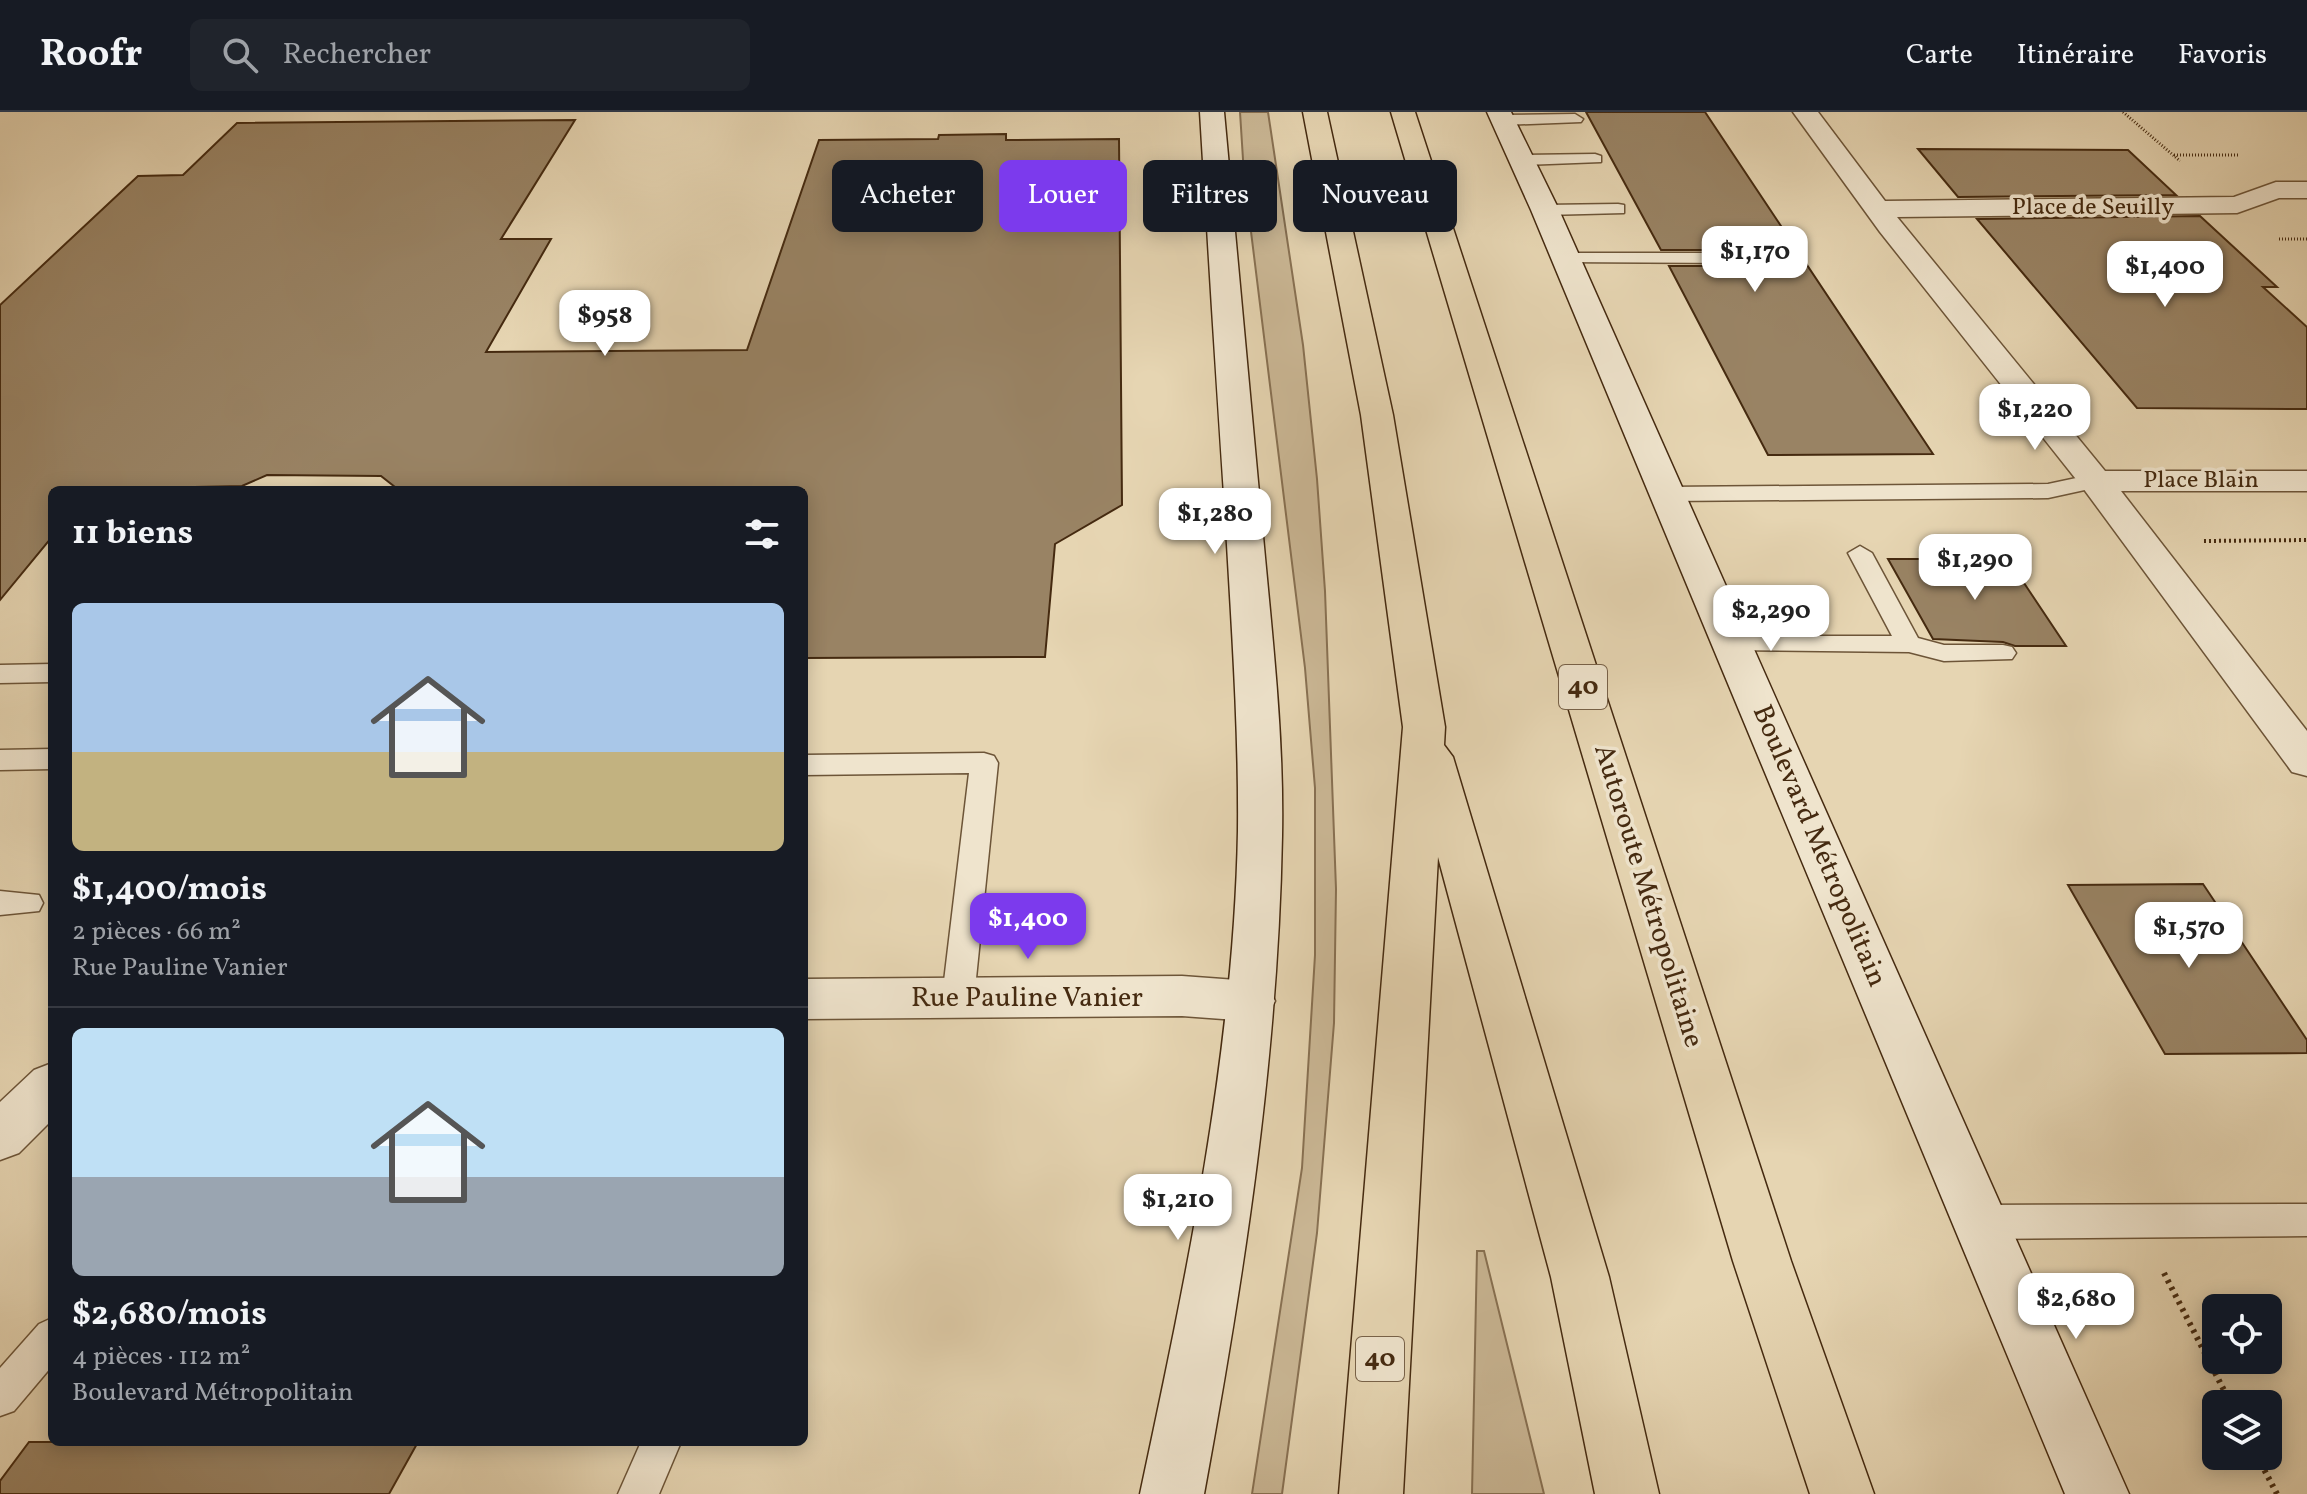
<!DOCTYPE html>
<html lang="fr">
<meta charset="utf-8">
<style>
body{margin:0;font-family:Vollkorn,serif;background:#20242c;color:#f1f3f6;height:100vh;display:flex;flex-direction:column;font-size:30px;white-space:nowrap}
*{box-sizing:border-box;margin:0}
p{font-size:26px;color:#9ea1a6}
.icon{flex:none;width:44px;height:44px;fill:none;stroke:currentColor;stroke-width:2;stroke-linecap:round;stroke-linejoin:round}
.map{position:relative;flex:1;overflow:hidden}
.details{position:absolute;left:48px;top:374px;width:760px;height:960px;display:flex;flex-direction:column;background:#171b24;border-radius:12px;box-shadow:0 4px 20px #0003}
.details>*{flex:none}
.top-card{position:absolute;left:832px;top:48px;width:760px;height:72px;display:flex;gap:16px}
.buttons{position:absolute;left:2202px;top:1182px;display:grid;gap:16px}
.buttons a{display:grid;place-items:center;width:80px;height:80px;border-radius:12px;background:#171b24;box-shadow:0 4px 20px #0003;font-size:40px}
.price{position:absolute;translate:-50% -68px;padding:0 18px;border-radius:16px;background:#fff;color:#222;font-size:26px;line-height:52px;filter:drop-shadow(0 2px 4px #0008)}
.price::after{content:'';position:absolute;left:50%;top:48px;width:24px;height:18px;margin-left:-12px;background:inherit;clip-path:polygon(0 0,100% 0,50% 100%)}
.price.on{background:#7c3aed;color:#fff}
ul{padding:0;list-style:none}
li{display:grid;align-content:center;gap:16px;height:424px;padding:0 24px}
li+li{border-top:2px solid #363941}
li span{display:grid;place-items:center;height:248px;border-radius:12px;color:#555}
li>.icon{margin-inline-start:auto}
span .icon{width:144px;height:144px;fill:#fffc;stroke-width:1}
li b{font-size:34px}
h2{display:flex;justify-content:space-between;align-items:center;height:96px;padding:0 24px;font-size:34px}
.tag{padding:0 28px;border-radius:12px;background:#171b24;box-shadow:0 4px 20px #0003;font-size:28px;line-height:72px}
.tag.on{background:#7c3aed;color:#fff}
header{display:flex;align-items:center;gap:48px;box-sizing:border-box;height:112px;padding:0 40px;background:#171b24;border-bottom:2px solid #363941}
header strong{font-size:38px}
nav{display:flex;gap:44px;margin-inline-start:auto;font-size:28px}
.search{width:560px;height:72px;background:#20242c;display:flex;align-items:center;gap:20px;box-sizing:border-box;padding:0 28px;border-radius:12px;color:#9ea1a6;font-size:30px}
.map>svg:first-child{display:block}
</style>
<header>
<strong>Roofr</strong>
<div class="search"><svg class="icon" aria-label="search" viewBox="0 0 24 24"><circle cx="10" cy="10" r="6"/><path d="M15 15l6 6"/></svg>Rechercher</div>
<nav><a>Carte</a><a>Itinéraire</a><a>Favoris</a></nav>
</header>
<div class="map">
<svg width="2307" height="1382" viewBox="0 0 2307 1382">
<rect width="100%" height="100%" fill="#e6d5b2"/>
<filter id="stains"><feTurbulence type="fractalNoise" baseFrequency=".0025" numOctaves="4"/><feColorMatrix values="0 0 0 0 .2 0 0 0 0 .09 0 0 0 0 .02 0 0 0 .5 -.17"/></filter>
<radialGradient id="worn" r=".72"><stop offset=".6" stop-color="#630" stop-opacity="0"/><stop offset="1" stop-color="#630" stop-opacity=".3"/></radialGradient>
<g fill="#cbb896" stroke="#887153" stroke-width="2">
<path d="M1240 0H1268L1303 233 1317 367 1325 479 1336 777 1334 911 1317 1121 1282 1382H1252L1302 1056 1315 843V676L1305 556 1244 63Z"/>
<path d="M1477 1139H1484L1544 1382H1472Z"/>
</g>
<g fill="#998364" stroke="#452a10" stroke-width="2">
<path d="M1586 0H1705L1933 342 1768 343 1669 154H1732L1744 145 1732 138H1661Z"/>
<path d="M575 8 501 127H551L486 240 747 238 819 28 938 27 939 23 1006 22V28L1119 27 1122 393 1055 432 1045 545 804 546V378H478L395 375 381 364 267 363 242 374 52 378V425L0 488V193L138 64 183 63 237 11Z"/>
<path d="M1918 37 2128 38 2176 83 1958 85Z"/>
<path d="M2200 104 2277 175H2263L2307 215V297L2137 296 1977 107Z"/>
<path d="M1888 447H2008L2066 534H2015L2003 530 1933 527Z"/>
<path d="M2203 772 2307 928V941L2165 942 2068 773Z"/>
<path d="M29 1330H418L389 1382H0V1369Z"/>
</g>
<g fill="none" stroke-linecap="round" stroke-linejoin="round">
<g stroke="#6d5538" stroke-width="3">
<g id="service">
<path d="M1575 2 1583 7 1581 10 1503 13 1495 8 1503 3Z"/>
<path d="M1595 42 1601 44V50L1522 53 1514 48 1522 43Z"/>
<path d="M1618 92 1624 93V101L1545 103 1536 98 1545 93Z"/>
<path d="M1566 141H1732L1741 146 1732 151 1560 150 1557 146Z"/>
<path d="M2095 362 2103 364 2106 369 2103 374 2048 386 1668 389 1657 382 1668 375 2048 372Z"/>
<path d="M1860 434 1872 441 1918 526 1944 533H2003L2012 535 2016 541 2012 547 1944 549 1909 540 1723 538 1719 532 1723 526 1732 524H1892L1848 441Z"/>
<path d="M52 552V570L0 571V553Z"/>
<path d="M52 637V657L0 658V638Z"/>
<path d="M984 641 994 644 998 651 974 886 969 895 958 899 947 895 942 886 969 661 804 663V643Z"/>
<path d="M0 779 39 783 43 791 39 799 0 803Z"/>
<path d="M2307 1092V1124L1980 1127 1967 1122 1962 1110 1967 1098 1980 1093Z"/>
<path d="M52 1206V1254L14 1299 0 1304V1256L39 1212Z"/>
<path d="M641 1330H681L659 1382H618Z"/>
</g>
</g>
<g stroke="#6d5538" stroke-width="3">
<g id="minor">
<path d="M1793 0H1818L1885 89 2234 85 2276 70H2307V86H2279L2237 101 1897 105 2105 359H2307V379H2121L2307 619V664L2292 660 2083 376 1880 120Z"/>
<path d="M1182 864 1250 869 1268 875 1275 889 1268 903 1250 909 1182 904 804 907V867Z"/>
<path d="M52 951V1008L19 1041 0 1048V990L34 958Z"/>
</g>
</g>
<g stroke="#452a10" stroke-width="3">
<g id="secondary">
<path d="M1200 0H1224C1237 141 1250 283 1263 424 1272 523 1284 624 1282 724 1278 946 1244 1164 1204 1382H1140C1186 1166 1234 940 1238 719 1239 612 1231 505 1225 398 1216 265 1208 133 1200 0Z"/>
<path d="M1487 0H1511L1559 98 2129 1382H2065L1531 98Z"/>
</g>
</g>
<g stroke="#452a10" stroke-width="3">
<g id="motorway">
<path d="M1303 0H1327L1393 303 1445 615 1444 633 1453 645 1609 1165 1659 1382H1595L1551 1165 1438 745 1403 1382H1339L1403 615 1361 303Z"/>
<path d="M1391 0H1415L1791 1149 1874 1382H1810L1733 1149Z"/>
</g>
</g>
<g stroke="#452a10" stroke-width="3" stroke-dasharray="1 2" stroke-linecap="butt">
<path d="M2123 0 2180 49"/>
<path d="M2174 43H2240"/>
<path d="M2279 127H2307"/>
</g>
<path stroke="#452a10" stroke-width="4" stroke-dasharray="2 3" stroke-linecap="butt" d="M2204 429 2307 428"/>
<g stroke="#452a10" stroke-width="6" stroke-dasharray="3 5" stroke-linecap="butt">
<path d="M2164 1161 2231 1292"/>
<path d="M2257 1344 2277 1382"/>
</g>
<use href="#service" fill="#efe4cd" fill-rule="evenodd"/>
<use href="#minor" fill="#efe4cd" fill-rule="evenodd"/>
<use href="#secondary" fill="#efe4cd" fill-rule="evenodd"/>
<use href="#motorway" fill="#e6d5b2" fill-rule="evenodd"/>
</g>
<g text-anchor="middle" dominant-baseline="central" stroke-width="7" stroke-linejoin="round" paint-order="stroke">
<g font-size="24" fill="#452a10" stroke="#efe4cd">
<text x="2093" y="96">Place de Seuilly</text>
<text x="2201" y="369">Place Blain</text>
</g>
<g fill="#efe4cd" stroke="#786249" stroke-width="2">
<rect x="1559" y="553" width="48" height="44" rx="6"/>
<rect x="1356" y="1225" width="48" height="44" rx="6"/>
</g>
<g font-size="26" font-weight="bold" fill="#452a10">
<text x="1583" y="575">40</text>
<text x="1380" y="1247">40</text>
</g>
<g font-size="28" fill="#452a10" stroke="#efe4cd">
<text transform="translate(1819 734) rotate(67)">Boulevard Métropolitain</text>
<text transform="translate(1648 784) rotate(73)">Autoroute Métropolitaine</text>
<text x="1027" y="886">Rue Pauline Vanier</text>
</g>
</g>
<rect width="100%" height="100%" filter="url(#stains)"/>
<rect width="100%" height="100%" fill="url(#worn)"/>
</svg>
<div class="buttons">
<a><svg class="icon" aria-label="locate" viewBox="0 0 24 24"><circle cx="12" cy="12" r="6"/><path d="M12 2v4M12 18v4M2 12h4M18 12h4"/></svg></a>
<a><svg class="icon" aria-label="layers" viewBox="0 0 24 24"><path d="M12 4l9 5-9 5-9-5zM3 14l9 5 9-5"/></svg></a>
</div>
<b class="price" style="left:1755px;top:182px">$1,170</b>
<b class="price" style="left:2165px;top:197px">$1,400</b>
<b class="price" style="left:605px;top:246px">$958</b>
<b class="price" style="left:2035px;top:340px">$1,220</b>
<b class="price" style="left:1215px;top:444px">$1,280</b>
<b class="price" style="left:1975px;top:490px">$1,290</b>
<b class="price" style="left:1771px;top:541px">$2,290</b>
<b class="price on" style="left:1028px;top:849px">$1,400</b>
<b class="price" style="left:2189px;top:858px">$1,570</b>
<b class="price" style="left:1178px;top:1130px">$1,210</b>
<b class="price" style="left:2076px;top:1229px">$2,680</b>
<div class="top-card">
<a class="tag">Acheter</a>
<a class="tag on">Louer</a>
<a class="tag">Filtres</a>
<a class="tag">Nouveau</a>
</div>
<section class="details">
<h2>11 biens<svg class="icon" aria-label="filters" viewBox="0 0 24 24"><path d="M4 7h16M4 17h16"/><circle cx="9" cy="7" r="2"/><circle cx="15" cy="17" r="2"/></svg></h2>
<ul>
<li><span style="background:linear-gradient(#a9c7e8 60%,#c2b280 0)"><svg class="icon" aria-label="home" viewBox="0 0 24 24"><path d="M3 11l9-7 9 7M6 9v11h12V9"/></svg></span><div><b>$1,400/mois</b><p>2 pièces · 66 m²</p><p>Rue Pauline Vanier</p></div></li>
<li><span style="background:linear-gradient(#bfe0f5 60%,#9aa5b1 0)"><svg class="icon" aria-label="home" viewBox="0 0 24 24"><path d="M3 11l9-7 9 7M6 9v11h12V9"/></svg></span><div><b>$2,680/mois</b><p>4 pièces · 112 m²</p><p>Boulevard Métropolitain</p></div></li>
</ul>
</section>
</div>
